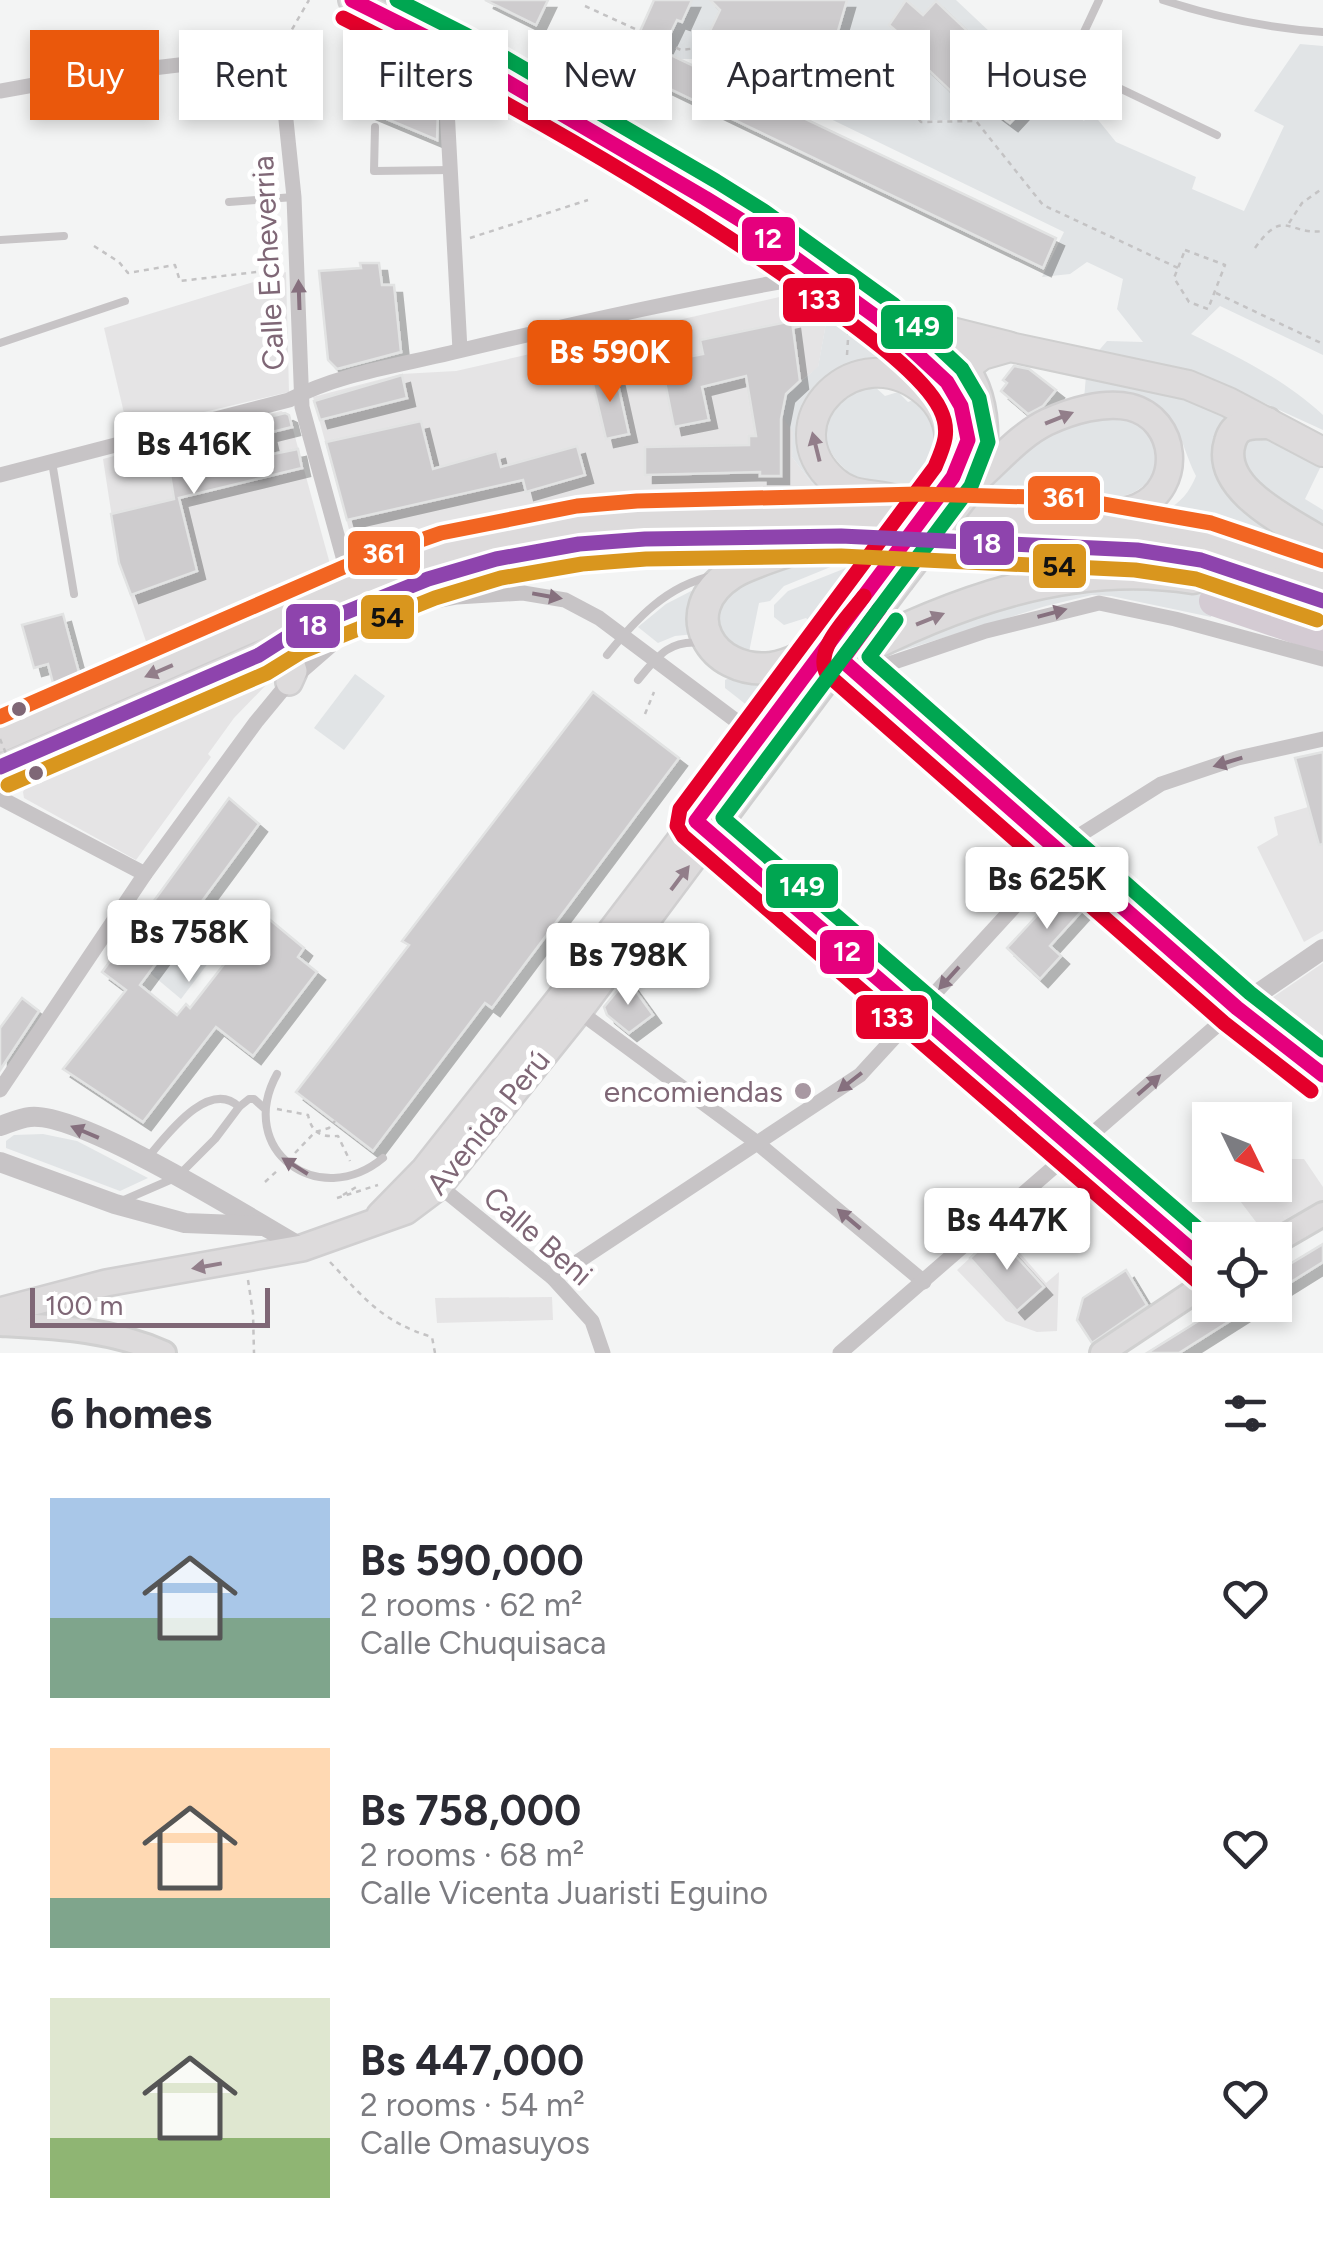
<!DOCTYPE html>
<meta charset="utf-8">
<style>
body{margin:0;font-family:Figtree,sans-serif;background:#f7f7f7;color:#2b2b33;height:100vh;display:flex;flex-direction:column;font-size:38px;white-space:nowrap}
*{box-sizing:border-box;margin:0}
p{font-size:32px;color:#7c7c81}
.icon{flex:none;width:55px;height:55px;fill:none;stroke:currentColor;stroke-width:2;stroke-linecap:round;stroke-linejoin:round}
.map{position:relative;height:1353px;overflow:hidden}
.drawer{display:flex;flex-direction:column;background:#fff;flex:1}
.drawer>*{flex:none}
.top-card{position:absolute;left:30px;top:30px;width:1265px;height:90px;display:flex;gap:20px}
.needle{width:65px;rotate:133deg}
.controls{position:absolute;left:1192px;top:1102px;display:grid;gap:20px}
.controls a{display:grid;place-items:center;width:100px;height:100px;border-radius:0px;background:#fff;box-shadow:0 5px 15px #0003;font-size:50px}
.scale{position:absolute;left:30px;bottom:25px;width:240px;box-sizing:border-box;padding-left:10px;border:5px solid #7f6776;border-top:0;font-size:28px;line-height:35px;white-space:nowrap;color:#7f6776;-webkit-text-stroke:8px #fff;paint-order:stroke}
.price{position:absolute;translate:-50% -85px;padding:0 22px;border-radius:10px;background:#fff;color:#222;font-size:32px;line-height:65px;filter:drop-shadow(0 2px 5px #0008)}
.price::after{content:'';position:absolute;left:50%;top:60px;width:30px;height:22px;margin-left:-15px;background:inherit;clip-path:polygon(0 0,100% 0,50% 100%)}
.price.on{background:#ea580c;color:#fff}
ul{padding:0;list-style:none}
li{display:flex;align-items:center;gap:30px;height:250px;padding:0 50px}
li span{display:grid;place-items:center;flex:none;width:280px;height:200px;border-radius:0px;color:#555}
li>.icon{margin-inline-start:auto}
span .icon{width:120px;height:120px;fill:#fffc;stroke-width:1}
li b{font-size:42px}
h2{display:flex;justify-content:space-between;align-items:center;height:120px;padding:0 50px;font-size:42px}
.tag{padding:0 35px;border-radius:0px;background:#fff;box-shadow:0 5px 15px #0003;font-size:35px;line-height:90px}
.tag.on{background:#ea580c;color:#fff}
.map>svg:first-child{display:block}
</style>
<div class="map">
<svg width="1323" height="1353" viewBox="0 0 1323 1353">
<defs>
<filter id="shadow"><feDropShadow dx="8" dy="8" stdDeviation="0" flood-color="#0004"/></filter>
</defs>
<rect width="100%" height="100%" fill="#f3f4f4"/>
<g fill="#e5e4e5">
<path d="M286 272 289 392 128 430 104 328Z"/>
<path d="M814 289 829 307 818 368 800 381 792 457 822 496 633 499 504 517 396 539 356 555 313 397 401 374 456 371Z"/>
<path d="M281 411 289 415 330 564 326 571 150 653 119 563 103 459Z"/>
<path d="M262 676 267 684 234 718 208 754 211 757 136 860 24 798 23 792 27 785Z"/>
<path d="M1323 752V931L1304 942 1257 847 1278 835 1274 817 1308 807 1295 758Z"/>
<path d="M1323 963V1053L1266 1002Z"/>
<path d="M1292 1159H1304L1323 1187V1208L1269 1239 1234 1193 1248 1185H1275V1169Z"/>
<path d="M1000 1230 1046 1283 1059 1272 1057 1331 1037 1332 1006 1321 957 1270Z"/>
<path d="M552 1297 553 1320 437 1323 435 1298Z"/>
</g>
<g fill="#e1e4e6">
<path d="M654 0H956L1084 121 1090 110 1116 142 1196 177 1192 189 1244 211 1284 126 1254 111 1300 44 1323 46V355L1220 306 1191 334C1238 357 1284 379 1323 415V430L1214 380 1095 355 1107 341 1143 342 1117 309 1123 279 1087 262 1070 274 1042 277 1064 232 707 59H680L652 46 657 34 642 27Z"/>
<path d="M829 307 914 370 824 381 819 483 822 496 792 457 793 432 783 418 786 394 818 367Z"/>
<path d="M1086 376 1176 394 1228 417 1220 446 1323 555V569L1214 531 1147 521C1171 509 1186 501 1196 476 1187 459 1183 439 1173 423 1153 392 1115 392 1084 399Z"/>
<path d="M874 386 885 396 898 392 908 402 916 399C935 418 944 441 936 467L1001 473 1037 439 1094 416 1136 418 1157 436C1157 449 1159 462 1152 475 1134 508 1078 501 1051 486L871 485C835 471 804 429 844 398 852 392 865 390 874 386Z"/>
<path d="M1256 435 1268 438 1321 466 1305 499 1323 510V532L1260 492 1240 457 1248 439Z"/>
<path d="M823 555H860L784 586 770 601 759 603 749 652 727 643 714 611 746 576Z"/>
<path d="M866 560 814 625 806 618 784 625 774 617V605L788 591Z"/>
<path d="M1084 586 1218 589 1211 617 1111 596 1092 595 1046 606 894 653C951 619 1020 603 1084 586Z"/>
<path d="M697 588 693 598 695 634 675 636 658 643 638 627 666 604Z"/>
<path d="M355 674 385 696 344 750 314 728Z"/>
<path d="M734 676 783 680 762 710H753L725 688V680Z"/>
<path d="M195 913 227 938 181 999 150 973Z"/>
<path d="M43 1134 77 1141 148 1178 120 1191 6 1148V1141L14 1135Z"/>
</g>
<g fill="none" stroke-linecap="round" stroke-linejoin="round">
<path stroke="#d4cbd3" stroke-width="30" d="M1214 601 1323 638"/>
</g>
<g fill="#ceccce" stroke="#e2e3e3" stroke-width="2.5" filter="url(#shadow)">
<path d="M485 0H548L536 25Z"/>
<path d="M654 0H692L682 22 677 20 662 51 1056 238 1043 268 624 67Z"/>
<path d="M710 0H847L831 55 804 52 785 65 764 62 708 35 720 10Z"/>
<path d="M906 0 923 15 936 1 997 59 988 69 1023 109 1010 123 967 91 959 99 898 41 902 36 889 25Z"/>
<path d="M378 48 439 79 437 140 351 104Z"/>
<path d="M360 263H379L382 285H394L401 352 337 369 328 360 319 271 361 268Z"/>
<path d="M792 321 800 381 786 394 781 419V476H760V472L645 475V447L749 445V436H756L746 376 702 387 709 420 674 427 661 362 703 354 700 340Z"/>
<path d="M1014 366 1029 369 1056 390 1043 406 1028 414 1001 391 1007 383 1003 380Z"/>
<path d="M615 371 629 434 606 439 591 376Z"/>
<path d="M402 375 407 398 320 420 314 401Z"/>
<path d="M285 413 289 415 292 427 268 433 273 454 298 449 302 468 179 498 197 571 131 595 119 563 111 514 174 499 165 444Z"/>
<path d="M421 421 433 469 497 451 501 467 577 446 585 475 526 492 523 480 347 520 326 442Z"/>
<path d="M63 614 81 680 54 687 48 664 34 668 22 625Z"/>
<path d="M593 692 679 758 492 1008 485 1003 373 1151 296 1092 409 945 402 941Z"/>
<path d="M1323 752V844L1319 845 1295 758Z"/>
<path d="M229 798 259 824 140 985 177 1015 186 1004 190 1008 263 914 304 948 298 957 317 972 253 1056 216 1027 143 1122 63 1069 126 990 102 972Z"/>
<path d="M1066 884 1088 904 1050 946 1061 956 1040 979 1007 948Z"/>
<path d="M627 979 653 1015 629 1033 607 1015 604 1007Z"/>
<path d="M22 998 39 1011 0 1070V1028Z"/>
<path d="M996 1234 1044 1287 1017 1311 970 1258Z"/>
<path d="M1323 1244V1262L1275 1292V1273Z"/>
<path d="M1126 1270 1147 1305 1092 1343 1077 1320 1083 1298Z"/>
<path d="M1224 1305H1255L1179 1353H1147Z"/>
</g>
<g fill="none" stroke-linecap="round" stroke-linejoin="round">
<g stroke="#d0d0d0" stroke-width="28">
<g id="secondary">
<path d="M1275 1242 1323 1214"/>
<path d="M0 1324C57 1327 111 1329 164 1353"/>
<path d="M1102 1353 1210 1281"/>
</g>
</g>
<g stroke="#d0cfd0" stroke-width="30">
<g id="primary">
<path d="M352 0C437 41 518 89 599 136 722 207 846 281 947 382"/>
<path d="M912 330C980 352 992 412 981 476"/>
<path d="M981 476C1002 457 1022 434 1047 422 1071 411 1104 401 1130 407 1178 419 1184 487 1138 507 1124 513 1108 513 1093 515"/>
<path d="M259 655 292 665 294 671 289 682"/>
<path d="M0 739 351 586 446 552 579 526 637 521 918 514 1068 518 1206 542 1323 582"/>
<path d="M0 767 259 655C346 599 476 556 580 544 657 534 737 537 815 536"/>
<path d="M380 1215 424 1170 560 998 828 646"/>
<path d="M0 1311 106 1283 302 1248 406 1211 438 1187 579 1011 900 581"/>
</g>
</g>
<g stroke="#cfcfcf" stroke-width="32">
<g id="trunk">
<path d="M879 319 924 325 1008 346"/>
<path d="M953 477C971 434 973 423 947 382L982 355 1010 347 1188 385 1228 402 1323 452"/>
<path d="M918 514C912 510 905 503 899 501 876 492 854 499 834 481 768 423 858 333 926 392 943 406 950 424 950 446"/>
<path d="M833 639 874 580"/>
</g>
</g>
<g stroke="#cfcfcf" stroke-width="35">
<g id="motorway">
<path d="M1267 423C1250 423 1235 423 1230 442 1215 490 1291 523 1323 544"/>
<path d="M833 639C814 651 794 665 771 668 711 675 674 611 731 574 745 564 828 536 846 536 891 534 937 539 982 541 1054 544 1130 543 1201 560 1242 570 1283 587 1323 601"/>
<path d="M842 660C948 604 1070 558 1193 578"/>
</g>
</g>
<g stroke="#c4c3c4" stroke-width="2.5" stroke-dasharray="5 5" stroke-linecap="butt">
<path d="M415 2 416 0"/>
<path d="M585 6 681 50 788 37 820 66 876 67 921 122 976 121 1043 205 1178 268"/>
<path d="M287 38 309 0"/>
<path d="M442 94 446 73"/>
<path d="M1289 223 1302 203 1323 188"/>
<path d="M470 238 588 200"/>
<path d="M94 246 119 262 128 273 175 265 180 281 282 269"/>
<path d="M1255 248C1285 206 1288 236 1323 231"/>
<path d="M1185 250 1225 265 1208 309 1189 302 1174 278Z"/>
<path d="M1216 293 1323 344"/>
<path d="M847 355 849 324"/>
<path d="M645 714 654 692"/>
<path d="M277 1109 308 1115C312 1133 320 1137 338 1136L350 1161"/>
<path d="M295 1153 315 1132 329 1128 335 1121"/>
<path d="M265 1182 279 1169"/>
<path d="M343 1195 358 1186"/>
<path d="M337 1198 378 1185"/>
<path d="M330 1262C364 1298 382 1322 432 1337L435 1353"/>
<path d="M248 1280 253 1313 254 1353"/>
</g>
<g stroke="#c7c4c6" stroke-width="8">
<path d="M1099 0 1069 64 1217 135"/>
<path d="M1163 0C1214 17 1269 28 1323 32"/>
<path d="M375 127 374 171 451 170"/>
<path d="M229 202 294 197"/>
<path d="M0 240 64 236"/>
<path d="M0 343 125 301"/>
<path d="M52 462 74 594"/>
<path d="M607 655C635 620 667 585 713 576"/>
<path d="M638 680C657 657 669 639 702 643"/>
<path d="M277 1074C235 1150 319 1211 383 1158"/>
<path d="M149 1156C167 1135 209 1078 239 1107"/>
<path d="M124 1200 177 1177 215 1139 239 1107 249 1099H254L264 1108"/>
</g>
<g stroke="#c7c4c6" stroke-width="15">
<path d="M0 91 78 77 279 53 294 197 302 407 351 586"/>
<path d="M447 109 460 350"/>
<path d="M0 475 289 400C338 374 396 366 450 353 566 325 683 299 801 278H821"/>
<path d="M859 674 986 631 1099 603 1175 619 1323 659"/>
<path d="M0 798 145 874"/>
<path d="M573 1007 756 1142 924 1282"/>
<path d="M0 1090 145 874 256 722 289 682 350 629 415 605 457 597 523 593 565 600 599 618 759 738"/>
<path d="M433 1181 553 1278 592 1321 603 1353"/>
<path d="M553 1278 860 1075 1080 835 1161 784 1238 758 1323 739"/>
<path d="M840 1353 1237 1008 1323 1075"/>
</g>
<g stroke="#c7c4c6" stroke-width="20">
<path d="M842 660 1237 1008 1323 949"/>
<path d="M701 826 1210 1266"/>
<path d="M0 1126C9 1123 20 1118 30 1117 80 1111 251 1219 302 1248"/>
<path d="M0 1162 115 1204 185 1223 262 1226"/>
</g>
<use href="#secondary" stroke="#dddbdc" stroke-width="22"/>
<use href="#primary" stroke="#dddbdc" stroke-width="25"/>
<use href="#trunk" stroke="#dddbdc" stroke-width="28"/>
<use href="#motorway" stroke="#dddbdc" stroke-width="30"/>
<g stroke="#d0cfd0" stroke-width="30" stroke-linecap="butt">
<path id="primary-bridge" d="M900 581 981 476"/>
</g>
<g stroke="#cfcfcf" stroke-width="32" stroke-linecap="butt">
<path id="trunk-bridge" d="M874 580 953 477"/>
</g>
<path stroke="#c4c3c4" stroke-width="2.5" stroke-dasharray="5 5" stroke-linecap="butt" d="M0 739 17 780"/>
<use href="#primary-bridge" stroke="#dddbdc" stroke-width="25"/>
<use href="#trunk-bridge" stroke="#dddbdc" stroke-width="28"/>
<g stroke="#fff" stroke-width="22">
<g id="bus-1">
<path d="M352 0 456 52 705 198 752 227 879 319 947 382 961 406 968 440 953 477 696 821 1210 1266"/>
<path d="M880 608 842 660 1237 1008 1323 1075"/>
</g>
</g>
<g stroke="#fff" stroke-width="22">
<g id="bus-2">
<path d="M343 18C509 101 672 194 822 302 856 327 922 373 940 409 951 431 944 446 935 467L680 809 677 826 683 836 1197 1281"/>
<path d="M864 596C849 616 813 649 827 674L1224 1023 1311 1091"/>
</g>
</g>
<g stroke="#fff" stroke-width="22">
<g id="bus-3">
<path d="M397 0 466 35 716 181 764 211 893 304 962 369 979 398 988 442 971 486 723 818 1211 1240"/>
<path d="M896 620 869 657 1250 993 1323 1050"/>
</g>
</g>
<g stroke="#fff" stroke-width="22">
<path id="bus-4" d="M0 767 259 655 292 634 428 579 496 559 579 544 645 539 841 536 1137 550 1201 560 1323 601"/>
</g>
<g stroke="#fff" stroke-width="22">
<path id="bus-5" d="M8 785 267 673 301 652 435 598 501 578 582 564 646 559 841 556 1135 570 1196 579 1317 620"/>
</g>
<g stroke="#fff" stroke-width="22">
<path id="bus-6" d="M0 717 344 567 441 533 577 506 637 501 918 494 1069 498 1211 523 1323 561"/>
</g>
<use href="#bus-1" stroke="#e5007d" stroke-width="15"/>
<use href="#bus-2" stroke="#e4002b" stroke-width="15"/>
<use href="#bus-3" stroke="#00a651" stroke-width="15"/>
<use href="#bus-4" stroke="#8e44ad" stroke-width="15"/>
<use href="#bus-5" stroke="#d9961e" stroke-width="15"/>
<use href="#bus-6" stroke="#f26522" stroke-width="15"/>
</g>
<defs><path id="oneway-solid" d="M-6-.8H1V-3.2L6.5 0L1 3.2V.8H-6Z" transform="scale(2.5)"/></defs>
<g fill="#86707e">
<use href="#oneway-solid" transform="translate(299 295) rotate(-92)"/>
<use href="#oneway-solid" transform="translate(547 596) rotate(10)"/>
<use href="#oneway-solid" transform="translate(1052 613) rotate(-15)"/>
<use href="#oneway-solid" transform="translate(1228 762) rotate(163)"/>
<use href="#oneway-solid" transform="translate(949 978) rotate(132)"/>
<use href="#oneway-solid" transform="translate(850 1082) rotate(142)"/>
<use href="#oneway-solid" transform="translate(1149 1085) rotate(-41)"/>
<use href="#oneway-solid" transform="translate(85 1132) rotate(-157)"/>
<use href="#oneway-solid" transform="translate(295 1166) rotate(-148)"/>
<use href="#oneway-solid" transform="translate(849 1219) rotate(-140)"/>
</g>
<g fill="#927e8a">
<use href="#oneway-solid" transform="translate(1059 418) rotate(-22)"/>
<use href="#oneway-solid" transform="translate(816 447) rotate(-104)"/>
<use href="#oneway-solid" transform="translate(930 619) rotate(-22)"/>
<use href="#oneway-solid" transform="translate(159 671) rotate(157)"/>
<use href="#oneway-solid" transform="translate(680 878) rotate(-53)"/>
<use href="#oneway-solid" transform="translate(207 1266) rotate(170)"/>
</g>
<g fill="#7f6776" stroke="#fff" stroke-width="4">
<circle cx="19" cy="709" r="9"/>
<circle cx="36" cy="773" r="9"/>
</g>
<circle fill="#a898a2" stroke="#fff" stroke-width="4" cx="803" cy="1091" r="10"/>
<g text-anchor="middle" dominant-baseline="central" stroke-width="10" stroke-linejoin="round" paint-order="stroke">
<g font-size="30" fill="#7f6776" stroke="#fff">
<text transform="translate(268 263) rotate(-93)">Calle Echeverria</text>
<text transform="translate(488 1122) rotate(-51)">Avenida Perú</text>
<text transform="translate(538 1236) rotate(41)">Calle Beni</text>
</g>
<g font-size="30" fill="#7f6776" stroke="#fff" text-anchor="end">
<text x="783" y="1091">encomiendas</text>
</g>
</g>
<g stroke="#fff" stroke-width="4">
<rect x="740" y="215" width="57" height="48" rx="10" fill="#e5007d"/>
<rect x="781" y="276" width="76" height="48" rx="10" fill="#e4002b"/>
<rect x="879" y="303" width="76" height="48" rx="10" fill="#00a651"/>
<rect x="1026" y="474" width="76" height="48" rx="10" fill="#f26522"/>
<rect x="958" y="519" width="58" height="48" rx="10" fill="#8e44ad"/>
<rect x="346" y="529" width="76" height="48" rx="10" fill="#f26522"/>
<rect x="1031" y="542" width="57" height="48" rx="10" fill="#d9961e"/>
<rect x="359" y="593" width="57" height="48" rx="10" fill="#d9961e"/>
<rect x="284" y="602" width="58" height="48" rx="10" fill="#8e44ad"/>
<rect x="764" y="862" width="76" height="48" rx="10" fill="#00a651"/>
<rect x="818" y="928" width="58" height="48" rx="10" fill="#e5007d"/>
<rect x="854" y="993" width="76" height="48" rx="10" fill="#e4002b"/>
</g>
<g font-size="28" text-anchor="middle" font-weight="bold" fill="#fff">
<text x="768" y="248">12</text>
<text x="819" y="309">133</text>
<text x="917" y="336">149</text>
<text x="1064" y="507">361</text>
<text x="987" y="553">18</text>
<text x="384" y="563">361</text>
<text x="313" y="635">18</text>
<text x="802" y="896">149</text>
<text x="847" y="961">12</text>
<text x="892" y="1027">133</text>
</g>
<g font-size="28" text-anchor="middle" font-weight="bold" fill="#111">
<text x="1059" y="576">54</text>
<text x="387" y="627">54</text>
</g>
</svg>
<div class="controls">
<a><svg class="needle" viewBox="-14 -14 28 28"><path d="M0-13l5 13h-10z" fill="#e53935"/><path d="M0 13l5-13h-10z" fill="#7c7c81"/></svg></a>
<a><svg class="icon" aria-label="locate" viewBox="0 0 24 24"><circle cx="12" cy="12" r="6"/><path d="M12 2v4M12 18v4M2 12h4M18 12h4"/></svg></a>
</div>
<div class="scale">100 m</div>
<b class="price on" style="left:610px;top:405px">Bs 590K</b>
<b class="price" style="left:194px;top:497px">Bs 416K</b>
<b class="price" style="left:1047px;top:932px">Bs 625K</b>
<b class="price" style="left:189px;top:985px">Bs 758K</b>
<b class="price" style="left:628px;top:1008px">Bs 798K</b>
<b class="price" style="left:1007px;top:1273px">Bs 447K</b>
<div class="top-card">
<a class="tag on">Buy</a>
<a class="tag">Rent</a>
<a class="tag">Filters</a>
<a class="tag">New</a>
<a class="tag">Apartment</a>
<a class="tag">House</a>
</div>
</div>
<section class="drawer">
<h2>6 homes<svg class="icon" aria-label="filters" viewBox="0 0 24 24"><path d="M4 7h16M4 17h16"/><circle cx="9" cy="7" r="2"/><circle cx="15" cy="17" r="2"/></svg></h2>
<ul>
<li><span style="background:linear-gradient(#a9c7e8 60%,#7fa58c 0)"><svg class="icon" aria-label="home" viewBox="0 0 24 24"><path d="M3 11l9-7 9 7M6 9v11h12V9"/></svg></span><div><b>Bs 590,000</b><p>2 rooms · 62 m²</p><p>Calle Chuquisaca</p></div><svg class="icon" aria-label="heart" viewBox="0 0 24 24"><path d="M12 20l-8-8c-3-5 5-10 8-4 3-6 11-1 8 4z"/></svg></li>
<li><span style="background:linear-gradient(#ffd9b3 75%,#7fa58c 0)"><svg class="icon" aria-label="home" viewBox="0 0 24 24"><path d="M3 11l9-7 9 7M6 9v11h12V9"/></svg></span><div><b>Bs 758,000</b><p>2 rooms · 68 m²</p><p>Calle Vicenta Juaristi Eguino</p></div><svg class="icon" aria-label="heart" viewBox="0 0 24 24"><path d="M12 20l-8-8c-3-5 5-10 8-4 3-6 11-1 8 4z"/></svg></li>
<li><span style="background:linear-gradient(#dfe7d0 70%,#8fb573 0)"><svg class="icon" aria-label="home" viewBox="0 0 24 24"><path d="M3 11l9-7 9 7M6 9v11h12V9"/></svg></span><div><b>Bs 447,000</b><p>2 rooms · 54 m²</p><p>Calle Omasuyos</p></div><svg class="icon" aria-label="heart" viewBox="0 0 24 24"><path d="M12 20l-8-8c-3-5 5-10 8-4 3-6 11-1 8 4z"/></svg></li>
</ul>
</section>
